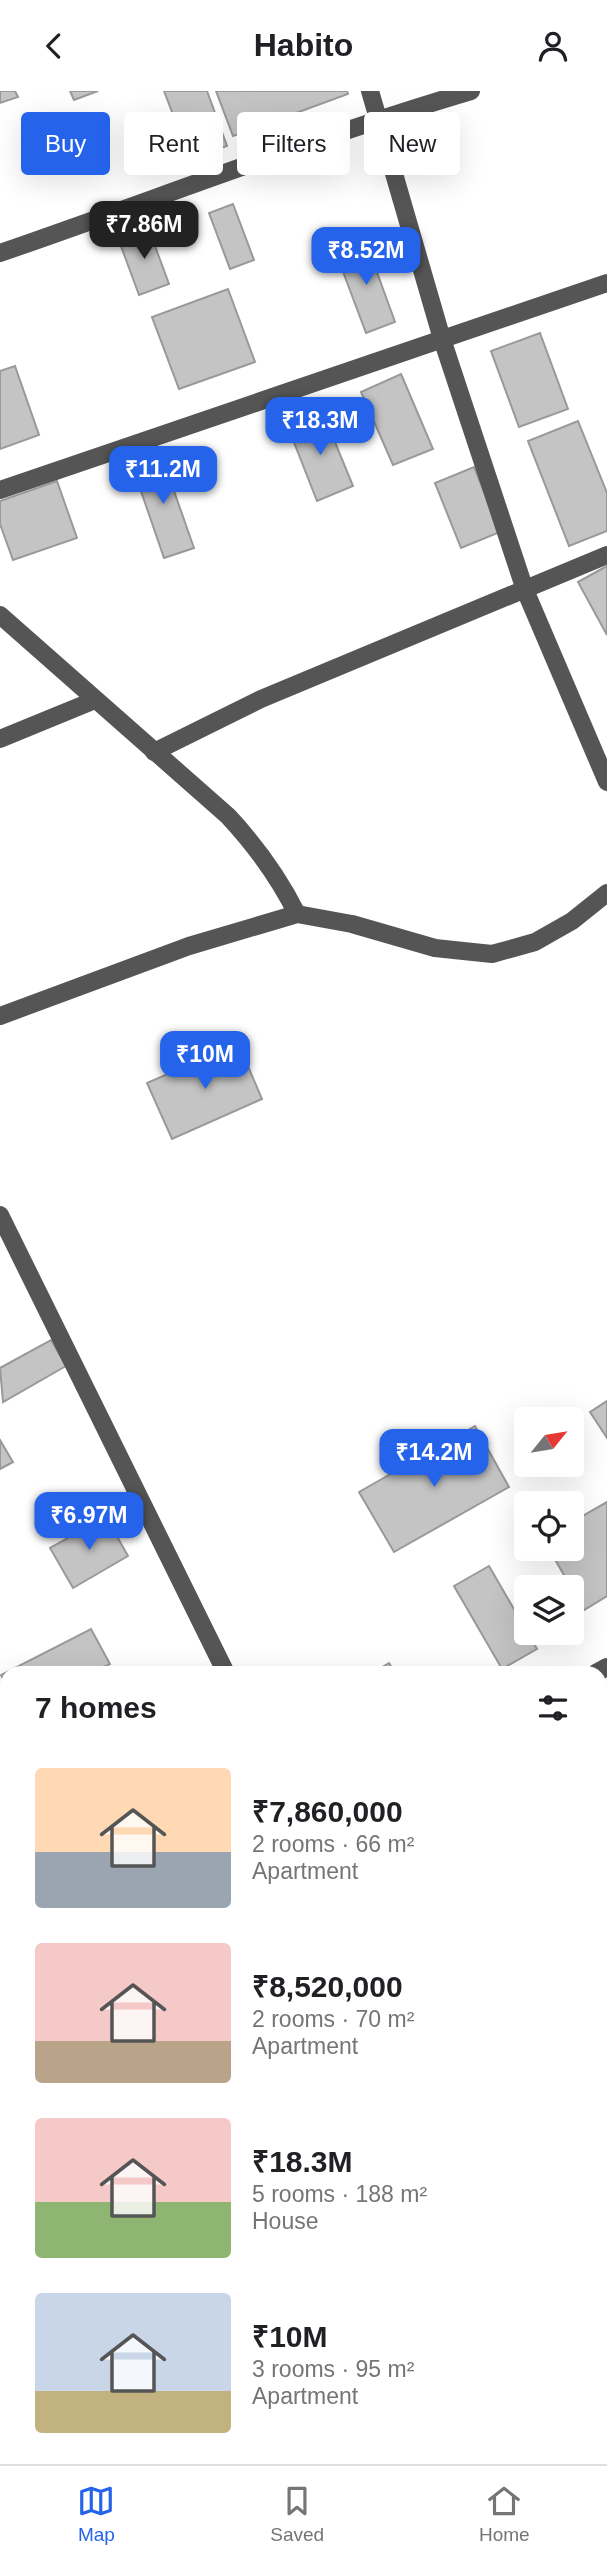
<!DOCTYPE html>
<meta charset="utf-8">
<style>
body{margin:0;font-family:Helvetica,sans-serif;background:#f6f6f6;color:#202124;height:100vh;display:flex;flex-direction:column;font-size:26px;white-space:nowrap}
*{box-sizing:border-box;margin:0}
p{font-size:23px;color:#757577}
.icon{flex:none;width:38px;height:38px;fill:none;stroke:currentColor;stroke-width:2;stroke-linecap:round;stroke-linejoin:round}
.map{position:relative;flex:1;overflow:hidden}
.sheet{position:absolute;left:0px;top:1575px;width:607px;height:798px;display:flex;flex-direction:column;background:#fff;border-radius:21px 21px 0 0;box-shadow:0 7px 28px #0002}
.sheet>*{flex:none}
.guide{position:absolute;left:21px;top:21px;width:565px;height:63px;display:flex;gap:14px}
.needle{width:46px;rotate:60deg}
.fabs{position:absolute;left:514px;top:1316px;display:grid;gap:14px}
.fabs a{display:grid;place-items:center;width:70px;height:70px;border-radius:7px;background:#fff;box-shadow:0 7px 28px #0002;font-size:35px}
.price{position:absolute;translate:-50% -60px;padding:0 16px;border-radius:14px;background:#2563eb;color:#fff;font-size:23px;line-height:46px;filter:drop-shadow(0 2px 4px #0008)}
.price::after{content:'';position:absolute;left:50%;top:42px;width:21px;height:16px;margin-left:-10px;background:inherit;clip-path:polygon(0 0,100% 0,50% 100%)}
.price.active{background:#222;color:#fff}
ul{padding:0;list-style:none}
li{display:flex;align-items:center;gap:21px;height:175px;padding:0 35px}
li span{display:grid;place-items:center;flex:none;width:196px;height:140px;border-radius:7px;color:#555}
li>.icon{margin-inline-start:auto}
span .icon{width:84px;height:84px;fill:#fffc;stroke-width:1}
li b{font-size:30px}
h2{display:flex;justify-content:space-between;align-items:center;height:84px;padding:0 35px;font-size:30px}
.tag{padding:0 24px;border-radius:7px;background:#fff;box-shadow:0 7px 28px #0002;font-size:24px;line-height:63px}
.tag.active{background:#2563eb;color:#fff}
header{display:flex;justify-content:space-between;align-items:center;height:91px;padding:0 35px;background:#fff;font-size:32px;font-weight:700}
.tab-bar{display:flex;justify-content:space-around;align-items:center;height:98px;border-top:2px solid #e0e0e0;background:#fff;font-size:19px;color:#757577}
.tab-bar a{display:grid;justify-items:center;gap:4px}
.tab-bar .active{color:#2563eb}
.map>svg:first-child{display:block}
</style>
<header><svg class="icon" aria-label="back" viewBox="0 0 24 24"><path d="M15 5l-7 7 7 7"/></svg>Habito<svg class="icon" aria-label="person" viewBox="0 0 24 24"><circle cx="12" cy="8" r="4"/><path d="M4 21q1-7 8-7t8 7"/></svg></header>
<div class="map">
<svg width="607" height="2373" viewBox="0 0 607 2373">
<rect width="100%" height="100%" fill="#fff"/>
<g fill="#c4c4c4" stroke="#999" stroke-width="2">
<path d="M0 0H15L18 6 0 12Z"/>
<path d="M70 0H98L74 9Z"/>
<path d="M164 0H207L227 55 190 68Z"/>
<path d="M216 0H347L348 3 233 45Z"/>
<path d="M233 113 254 169 230 178 209 122Z"/>
<path d="M148 136 169 193 139 204 118 147Z"/>
<path d="M366 151 395 231 366 242 336 162Z"/>
<path d="M228 198 255 271 179 298 152 226Z"/>
<path d="M540 242 568 318 519 336 491 260Z"/>
<path d="M15 275 39 344 0 358V280Z"/>
<path d="M401 283 433 358 393 374 361 301Z"/>
<path d="M323 322 353 395 317 410 288 336Z"/>
<path d="M578 330 607 402V440L569 455 528 350Z"/>
<path d="M161 363 194 457 164 467 132 374Z"/>
<path d="M474 376 500 441 461 457 435 392Z"/>
<path d="M57 390 77 447 13 469 0 433V410Z"/>
<path d="M607 475V544L578 491Z"/>
<path d="M238 952 262 1008 172 1048 147 992Z"/>
<path d="M51 1249 66 1275 3 1311 0 1277Z"/>
<path d="M607 1310V1347L590 1321Z"/>
<path d="M475 1335 509 1396 394 1461 359 1401Z"/>
<path d="M0 1349 13 1371 0 1378Z"/>
<path d="M607 1411V1505L584 1519 549 1458H572V1431Z"/>
<path d="M106 1426 128 1465 73 1497 50 1457Z"/>
<path d="M489 1475 537 1558 502 1578 454 1495Z"/>
<path d="M91 1538 110 1573 91 1582H7V1596L1 1584Z"/>
<path d="M389 1572 395 1582H372Z"/>
<path d="M600 1673 607 1687V1713L600 1716Z"/>
<path d="M7 1759V1808L0 1795V1762Z"/>
<path d="M600 1793 607 1808V1821L600 1824Z"/>
<path d="M0 1907 7 1922V1985L0 1989Z"/>
<path d="M7 1998V2018L0 2006Z"/>
<path d="M607 2137V2189L600 2175V2140Z"/>
</g>
<g fill="none" stroke-linecap="round" stroke-linejoin="round">
<g stroke="#555" stroke-width="18">
<path d="M370 0 442 248 525 499 607 691"/>
<path d="M0 162C157 108 312 47 471 0"/>
<path d="M0 399 607 192"/>
<path d="M0 524 228 725C257 756 278 785 297 823"/>
<path d="M0 648 95 609"/>
<path d="M154 661 261 608 607 464"/>
<path d="M0 925 189 855 297 823 352 833 435 857 492 863 535 851 572 830 607 802"/>
<path d="M0 1124 226 1582"/>
<path d="M596 1582 607 1576"/>
<path d="M0 1684 7 1698"/>
<path d="M600 1857 607 1854"/>
<path d="M0 1884 7 1881"/>
<path d="M600 1995 607 2007"/>
<path d="M600 2106 607 2103"/>
<path d="M0 2144 7 2141"/>
<path d="M317 2366 320 2373"/>
<path d="M28 2373 42 2366"/>
</g>
</g>
</svg>
<div class="fabs">
<a><svg class="needle" viewBox="-14 -14 28 28"><path d="M0-13l5 13h-10z" fill="#e53935"/><path d="M0 13l5-13h-10z" fill="#757577"/></svg></a>
<a><svg class="icon" aria-label="locate" viewBox="0 0 24 24"><circle cx="12" cy="12" r="6"/><path d="M12 2v4M12 18v4M2 12h4M18 12h4"/></svg></a>
<a><svg class="icon" aria-label="layers" viewBox="0 0 24 24"><path d="M12 4l9 5-9 5-9-5zM3 14l9 5 9-5"/></svg></a>
</div>
<b class="price active" style="left:144px;top:170px">₹7.86M</b>
<b class="price" style="left:366px;top:196px">₹8.52M</b>
<b class="price" style="left:320px;top:366px">₹18.3M</b>
<b class="price" style="left:163px;top:415px">₹11.2M</b>
<b class="price" style="left:205px;top:1000px">₹10M</b>
<b class="price" style="left:434px;top:1398px">₹14.2M</b>
<b class="price" style="left:89px;top:1461px">₹6.97M</b>
<div class="guide">
<a class="tag active">Buy</a>
<a class="tag">Rent</a>
<a class="tag">Filters</a>
<a class="tag">New</a>
</div>
<section class="sheet">
<h2>7 homes<svg class="icon" aria-label="filters" viewBox="0 0 24 24"><path d="M4 7h16M4 17h16"/><circle cx="9" cy="7" r="2"/><circle cx="15" cy="17" r="2"/></svg></h2>
<ul>
<li><span style="background:linear-gradient(#ffd9b3 60%,#9aa5b1 0)"><svg class="icon" aria-label="home" viewBox="0 0 24 24"><path d="M3 11l9-7 9 7M6 9v11h12V9"/></svg></span><div><b>₹7,860,000</b><p>2 rooms · 66 m²</p><p>Apartment</p></div></li>
<li><span style="background:linear-gradient(#f6c9c9 70%,#b9a48a 0)"><svg class="icon" aria-label="home" viewBox="0 0 24 24"><path d="M3 11l9-7 9 7M6 9v11h12V9"/></svg></span><div><b>₹8,520,000</b><p>2 rooms · 70 m²</p><p>Apartment</p></div></li>
<li><span style="background:linear-gradient(#f6c9c9 60%,#8fb573 0)"><svg class="icon" aria-label="home" viewBox="0 0 24 24"><path d="M3 11l9-7 9 7M6 9v11h12V9"/></svg></span><div><b>₹18.3M</b><p>5 rooms · 188 m²</p><p>House</p></div></li>
<li><span style="background:linear-gradient(#c9d6e8 70%,#c2b280 0)"><svg class="icon" aria-label="home" viewBox="0 0 24 24"><path d="M3 11l9-7 9 7M6 9v11h12V9"/></svg></span><div><b>₹10M</b><p>3 rooms · 95 m²</p><p>Apartment</p></div></li>
</ul>
</section>
</div>
<nav class="tab-bar">
<a class="active"><svg class="icon" aria-label="map" viewBox="0 0 24 24"><path d="M3 6l6-2 6 2 6-2v14l-6 2-6-2-6 2zM9 4v14M15 6v14"/></svg>Map</a>
<a><svg class="icon" aria-label="saved" viewBox="0 0 24 24"><path d="M7 4h10v16l-5-4-5 4z"/></svg>Saved</a>
<a><svg class="icon" aria-label="home" viewBox="0 0 24 24"><path d="M3 11l9-7 9 7M6 9v11h12V9"/></svg>Home</a>
</nav>
